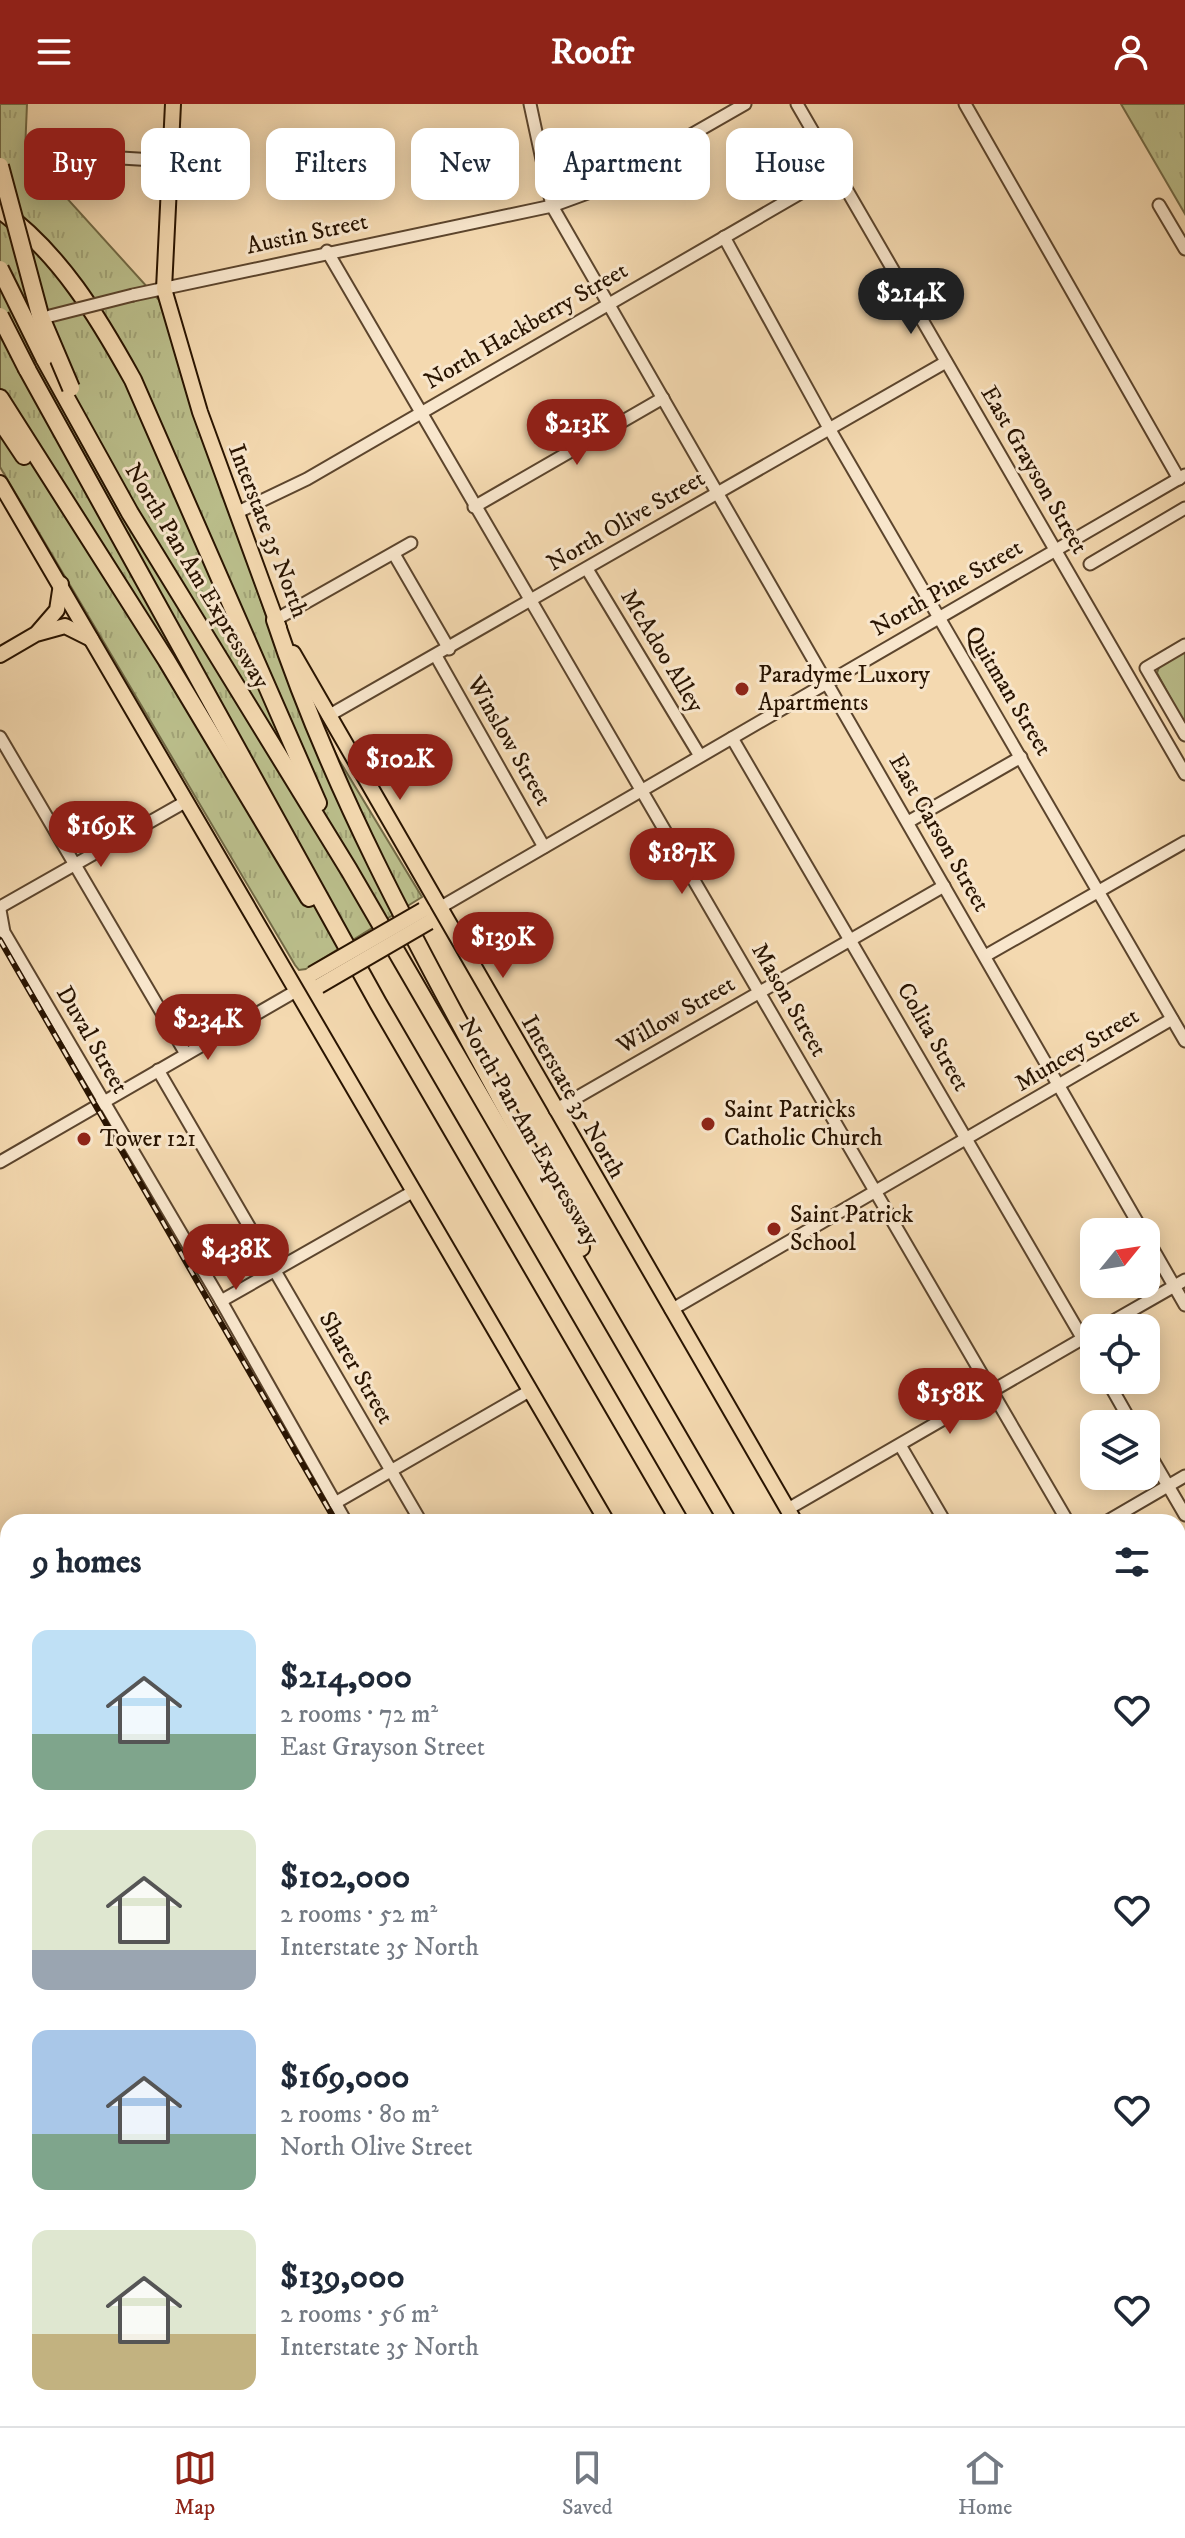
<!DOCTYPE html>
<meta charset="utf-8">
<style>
body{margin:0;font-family:"IM FELL DW Pica",serif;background:#f2f2f3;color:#1f2937;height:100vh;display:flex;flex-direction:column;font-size:30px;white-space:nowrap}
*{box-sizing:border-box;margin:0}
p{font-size:26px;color:#747a83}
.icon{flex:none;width:44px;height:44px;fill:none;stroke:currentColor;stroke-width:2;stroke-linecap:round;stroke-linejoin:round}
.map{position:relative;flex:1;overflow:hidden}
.details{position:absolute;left:0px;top:1410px;width:1186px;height:912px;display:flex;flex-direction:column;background:#fff;border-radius:24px 24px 0 0;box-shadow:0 4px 20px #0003}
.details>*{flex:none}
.top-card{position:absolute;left:24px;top:24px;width:1138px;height:72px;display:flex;gap:16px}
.needle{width:52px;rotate:60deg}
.fabs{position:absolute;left:1080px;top:1114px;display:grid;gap:16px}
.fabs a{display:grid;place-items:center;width:80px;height:80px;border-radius:16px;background:#fff;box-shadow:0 4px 20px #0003;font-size:40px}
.price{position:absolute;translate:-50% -68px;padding:0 18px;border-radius:28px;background:#8f2418;color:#fff;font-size:26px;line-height:52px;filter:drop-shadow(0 2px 4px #0008)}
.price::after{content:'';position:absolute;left:50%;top:48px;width:24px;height:18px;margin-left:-12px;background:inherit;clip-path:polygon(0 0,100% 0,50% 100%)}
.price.on{background:#222;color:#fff}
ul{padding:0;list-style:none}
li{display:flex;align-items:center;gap:24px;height:200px;padding:0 32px}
li span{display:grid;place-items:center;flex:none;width:224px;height:160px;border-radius:16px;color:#555}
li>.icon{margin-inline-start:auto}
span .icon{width:96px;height:96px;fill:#fffc;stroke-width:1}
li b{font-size:34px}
h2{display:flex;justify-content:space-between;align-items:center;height:96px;padding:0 32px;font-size:34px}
.chip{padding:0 28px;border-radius:16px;background:#fff;box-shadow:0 4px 20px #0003;font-size:28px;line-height:72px}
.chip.on{background:#8f2418;color:#fff}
header{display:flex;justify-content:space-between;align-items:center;height:104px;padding:0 32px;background:#8f2418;color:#fff;font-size:36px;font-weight:800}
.dock{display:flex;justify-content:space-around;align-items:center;height:112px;border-top:2px solid #e0e1e3;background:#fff;font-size:22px;color:#747a83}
.dock a{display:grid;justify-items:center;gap:4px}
.dock .on{color:#8f2418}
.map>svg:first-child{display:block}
</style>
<header><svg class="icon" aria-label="menu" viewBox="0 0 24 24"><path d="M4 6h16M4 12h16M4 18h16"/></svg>Roofr<svg class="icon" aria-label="person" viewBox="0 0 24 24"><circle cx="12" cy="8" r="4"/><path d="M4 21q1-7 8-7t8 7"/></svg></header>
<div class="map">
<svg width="1185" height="2322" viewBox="0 0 1185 2322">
<defs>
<pattern id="grass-tufts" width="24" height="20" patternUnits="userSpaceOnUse" patternTransform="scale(2)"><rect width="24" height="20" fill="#bbbf8c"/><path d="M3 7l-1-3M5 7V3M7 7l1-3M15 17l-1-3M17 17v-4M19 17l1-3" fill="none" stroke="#a1a377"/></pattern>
</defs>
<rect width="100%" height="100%" fill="#f4d9b0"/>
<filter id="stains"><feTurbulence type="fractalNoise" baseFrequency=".0025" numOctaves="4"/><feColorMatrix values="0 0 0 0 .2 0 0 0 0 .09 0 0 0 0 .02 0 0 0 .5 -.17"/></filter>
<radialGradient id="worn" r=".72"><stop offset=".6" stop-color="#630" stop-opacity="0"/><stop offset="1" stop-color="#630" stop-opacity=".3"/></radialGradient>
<g fill="url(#grass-tufts)" stroke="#726a46" stroke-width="2">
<path d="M0 0H27L25 48 159 196 267 515 339 656 422 793 306 865 299 866 295 861 0 363Z"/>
<path d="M1121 0H1185V110Z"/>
</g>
<path fill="#bbbf8c" stroke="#726a46" stroke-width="2" d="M1185 547V621L1157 569 1159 563Z"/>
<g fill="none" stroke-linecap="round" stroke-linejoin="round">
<g stroke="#5c452d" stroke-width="15">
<g id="minor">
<path d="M530 0 552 102 1143 1128"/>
<path d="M797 0 1185 670"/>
<path d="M965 0 1179 375"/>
<path d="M38 49 171 57"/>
<path d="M1159 101 1185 145"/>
<path d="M724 133 830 326 1185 937"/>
<path d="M327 147 1068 1418"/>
<path d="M133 191 552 102 593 87 745 0"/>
<path d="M474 403 663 294"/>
<path d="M236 409 307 375 837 68"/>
<path d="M394 450 449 545"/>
<path d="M1090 460 1185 404"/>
<path d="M587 465 700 652"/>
<path d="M275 516 411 439"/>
<path d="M1185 541 1146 564 1185 631"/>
<path d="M436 552 544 743"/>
<path d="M328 612 946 258"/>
<path d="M0 633 186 950"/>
<path d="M732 634 1094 1254"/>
<path d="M908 718 1021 653"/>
<path d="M0 803 185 698"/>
<path d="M441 803 1185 371"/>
<path d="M0 806 4 828 221 1197 346 1418"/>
<path d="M985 852 1185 738"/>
<path d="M158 966 421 1418"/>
<path d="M555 1006 944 782"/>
<path d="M0 1058 296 887"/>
<path d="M1146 1133 1185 1201"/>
<path d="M221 1197 414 1087"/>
<path d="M671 1206 1172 915"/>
<path d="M1101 1224 1185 1176"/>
<path d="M1107 1276 1132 1320"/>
<path d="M900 1341 945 1418"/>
<path d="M1146 1344 1185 1411"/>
<path d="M335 1399 531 1286"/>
<path d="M788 1405 1094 1228"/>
<path d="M1106 1418 1185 1372"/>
<path d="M1178 1574 1185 1570"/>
<path d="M1178 1605 1185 1617"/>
<path d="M0 1700 8 1714"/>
<path d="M1178 1770 1185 1766"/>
<path d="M0 1823 8 1818"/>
<path d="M0 1910 8 1924"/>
<path d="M0 1949 8 1944"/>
<path d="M1178 1955 1185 1951"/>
<path d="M0 2078 8 2074"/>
<path d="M0 2120 8 2133"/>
<path d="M0 2201 8 2196"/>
<path d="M113 2314 118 2322"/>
<path d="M356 2314 360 2322"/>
<path d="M902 2314 910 2322"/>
<path d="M1099 2314 1103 2322"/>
<path d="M4 2322 18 2314"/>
<path d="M236 2322 250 2314"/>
<path d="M978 2322 992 2314"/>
</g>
</g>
<g stroke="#291401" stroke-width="18">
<g id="major">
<path d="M173 0 164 185 200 308 279 524"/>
<path d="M0 379 607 1418"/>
<path d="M38 528 57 506 61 480"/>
<path d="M293 549 795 1418"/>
<path d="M0 551 36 530 65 522 91 535"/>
<path d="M1178 2070 1185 2082"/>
<path d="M1136 2314 1143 2322"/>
<path d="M528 2322 543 2314"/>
</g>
</g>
<g stroke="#291401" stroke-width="20">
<g id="highway">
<path d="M0 106C60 149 98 213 133 276L318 699"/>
<path d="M44 254 130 409 349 766 728 1418"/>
<path d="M27 265 378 899 680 1418"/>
<path d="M0 294 167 557 309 794"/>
<path d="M0 316 24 352"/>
<path d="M275 516C348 737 474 939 581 1144"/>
<path d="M1178 2175 1185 2185"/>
<path d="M1178 2190 1185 2201"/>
<path d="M1178 2256 1185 2266"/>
<path d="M1178 2302 1185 2315"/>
</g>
</g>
<use href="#minor" stroke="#f8e6cc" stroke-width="11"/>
<use href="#major" stroke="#f4d9b0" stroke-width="14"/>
<use href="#highway" stroke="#f4d9b0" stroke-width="16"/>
<g stroke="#291401" stroke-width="6">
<g id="rail">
<path d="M0 836 336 1418"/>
<path d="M789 2314 793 2322"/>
</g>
</g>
<use href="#rail" stroke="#f8e6cc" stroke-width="3" stroke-dasharray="9" stroke-linecap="butt"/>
<g stroke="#5c452d" stroke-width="15" stroke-linecap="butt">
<path id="minor-bridge" d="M50 212 133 191"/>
</g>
<g stroke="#291401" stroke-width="18" stroke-linecap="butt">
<g id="major-bridge">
<path d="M312 870 423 806"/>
<path d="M319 882 429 818"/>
</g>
</g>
<g stroke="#291401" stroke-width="20" stroke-linecap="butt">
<g id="highway-bridge">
<path d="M0 62 40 211 71 284"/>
<path d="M0 165 44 254"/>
<path d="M0 212 27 265"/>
</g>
</g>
<use href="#minor-bridge" stroke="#f8e6cc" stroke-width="11"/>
<use href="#major-bridge" stroke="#f4d9b0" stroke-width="14"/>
<use href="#highway-bridge" stroke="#f4d9b0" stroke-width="16"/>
</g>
<g fill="#8f2418" stroke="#f8e6cc" stroke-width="3">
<circle cx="742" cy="585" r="8"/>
<circle cx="708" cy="1020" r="8"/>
<circle cx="84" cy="1035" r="8"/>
<circle cx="774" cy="1125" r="8"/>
</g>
<g text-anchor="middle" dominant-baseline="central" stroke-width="6" stroke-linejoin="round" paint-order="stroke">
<g font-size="24" fill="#291401" stroke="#f8e6cc">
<text transform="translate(307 130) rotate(-12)">Austin Street</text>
<text transform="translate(526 222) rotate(-30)">North Hackberry Street</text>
<text transform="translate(1034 366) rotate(60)">East Grayson Street</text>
<text transform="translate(626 417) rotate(-30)">North Olive Street</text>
<text transform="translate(268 427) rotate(69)">Interstate 35 North</text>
<text transform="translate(197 472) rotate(59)">North Pan Am Expressway</text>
<text transform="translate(947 484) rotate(-30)">North Pine Street</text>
<text transform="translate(662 547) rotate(59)">McAdoo Alley</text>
<text transform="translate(1008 587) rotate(59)">Quitman Street</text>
<text transform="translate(509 637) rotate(60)">Winslow Street</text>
<text transform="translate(939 729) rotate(60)">East Carson Street</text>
<text transform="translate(789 896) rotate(60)">Mason Street</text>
<text transform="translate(676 911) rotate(-30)">Willow Street</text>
<text transform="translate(933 933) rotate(60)">Colita Street</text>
<text transform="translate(92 936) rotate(60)">Duval Street</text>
<text transform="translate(1077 946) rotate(-31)">Muncey Street</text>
<text transform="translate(573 993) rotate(60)">Interstate 35 North</text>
<text transform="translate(529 1028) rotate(60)">North Pan Am Expressway</text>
<text transform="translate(356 1264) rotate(60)">Sharer Street</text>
</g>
<g font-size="24" fill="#291401" stroke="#f8e6cc" text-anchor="start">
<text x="758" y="571">Paradyme Luxory<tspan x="758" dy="28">Apartments</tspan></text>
<text x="724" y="1006">Saint Patricks<tspan x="724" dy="28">Catholic Church</tspan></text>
<text x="100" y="1035">Tower 121</text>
<text x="790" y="1111">Saint Patrick<tspan x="790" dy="28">School</tspan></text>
</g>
</g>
<rect width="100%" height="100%" filter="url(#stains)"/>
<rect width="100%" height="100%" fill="url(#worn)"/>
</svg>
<div class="fabs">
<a><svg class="needle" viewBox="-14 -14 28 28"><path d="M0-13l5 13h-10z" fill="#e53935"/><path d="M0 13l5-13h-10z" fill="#747a83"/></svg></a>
<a><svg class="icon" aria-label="locate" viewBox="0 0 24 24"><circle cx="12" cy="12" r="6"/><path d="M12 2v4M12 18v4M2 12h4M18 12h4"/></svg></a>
<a><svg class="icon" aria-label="layers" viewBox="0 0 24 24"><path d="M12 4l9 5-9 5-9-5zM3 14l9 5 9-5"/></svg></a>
</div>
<b class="price on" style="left:911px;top:232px">$214K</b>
<b class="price" style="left:577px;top:363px">$213K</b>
<b class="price" style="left:400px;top:698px">$102K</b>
<b class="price" style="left:101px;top:765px">$169K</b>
<b class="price" style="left:682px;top:792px">$187K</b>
<b class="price" style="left:503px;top:876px">$139K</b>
<b class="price" style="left:208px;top:958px">$234K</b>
<b class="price" style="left:236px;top:1188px">$438K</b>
<b class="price" style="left:950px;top:1332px">$158K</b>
<div class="top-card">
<a class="chip on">Buy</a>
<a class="chip">Rent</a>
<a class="chip">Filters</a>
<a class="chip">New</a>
<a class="chip">Apartment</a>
<a class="chip">House</a>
</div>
<section class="details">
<h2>9 homes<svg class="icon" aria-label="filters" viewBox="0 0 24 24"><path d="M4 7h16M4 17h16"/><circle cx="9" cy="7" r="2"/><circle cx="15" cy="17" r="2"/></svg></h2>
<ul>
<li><span style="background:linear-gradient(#bfe0f5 65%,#7fa58c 0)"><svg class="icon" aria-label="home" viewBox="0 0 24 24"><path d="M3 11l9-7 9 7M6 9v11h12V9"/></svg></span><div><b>$214,000</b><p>2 rooms · 72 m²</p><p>East Grayson Street</p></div><svg class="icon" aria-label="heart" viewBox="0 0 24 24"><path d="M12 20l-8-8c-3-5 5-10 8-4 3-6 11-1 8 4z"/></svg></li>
<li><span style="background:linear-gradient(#dfe7d0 75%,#9aa5b1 0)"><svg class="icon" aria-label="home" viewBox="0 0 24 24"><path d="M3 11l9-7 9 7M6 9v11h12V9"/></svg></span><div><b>$102,000</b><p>2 rooms · 52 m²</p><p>Interstate 35 North</p></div><svg class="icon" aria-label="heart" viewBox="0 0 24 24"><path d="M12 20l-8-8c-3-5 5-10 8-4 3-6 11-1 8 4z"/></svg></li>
<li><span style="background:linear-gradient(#a9c7e8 65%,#7fa58c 0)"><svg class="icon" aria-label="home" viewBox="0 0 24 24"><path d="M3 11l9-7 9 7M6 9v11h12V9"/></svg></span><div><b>$169,000</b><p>2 rooms · 80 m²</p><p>North Olive Street</p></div><svg class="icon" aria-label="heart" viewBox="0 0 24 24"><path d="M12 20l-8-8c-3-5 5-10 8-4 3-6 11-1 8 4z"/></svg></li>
<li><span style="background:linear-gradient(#dfe7d0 65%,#c2b280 0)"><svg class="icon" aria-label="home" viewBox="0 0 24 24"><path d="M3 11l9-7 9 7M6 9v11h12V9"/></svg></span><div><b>$139,000</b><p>2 rooms · 56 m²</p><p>Interstate 35 North</p></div><svg class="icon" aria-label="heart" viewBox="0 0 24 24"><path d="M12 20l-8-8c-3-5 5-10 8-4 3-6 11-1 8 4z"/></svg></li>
</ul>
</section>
</div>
<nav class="dock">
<a class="on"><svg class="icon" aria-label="map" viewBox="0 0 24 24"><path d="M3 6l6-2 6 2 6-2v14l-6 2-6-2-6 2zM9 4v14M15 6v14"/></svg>Map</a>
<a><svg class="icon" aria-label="saved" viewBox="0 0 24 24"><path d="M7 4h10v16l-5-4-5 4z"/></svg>Saved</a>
<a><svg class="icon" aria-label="home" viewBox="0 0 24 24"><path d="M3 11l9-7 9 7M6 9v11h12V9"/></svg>Home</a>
</nav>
